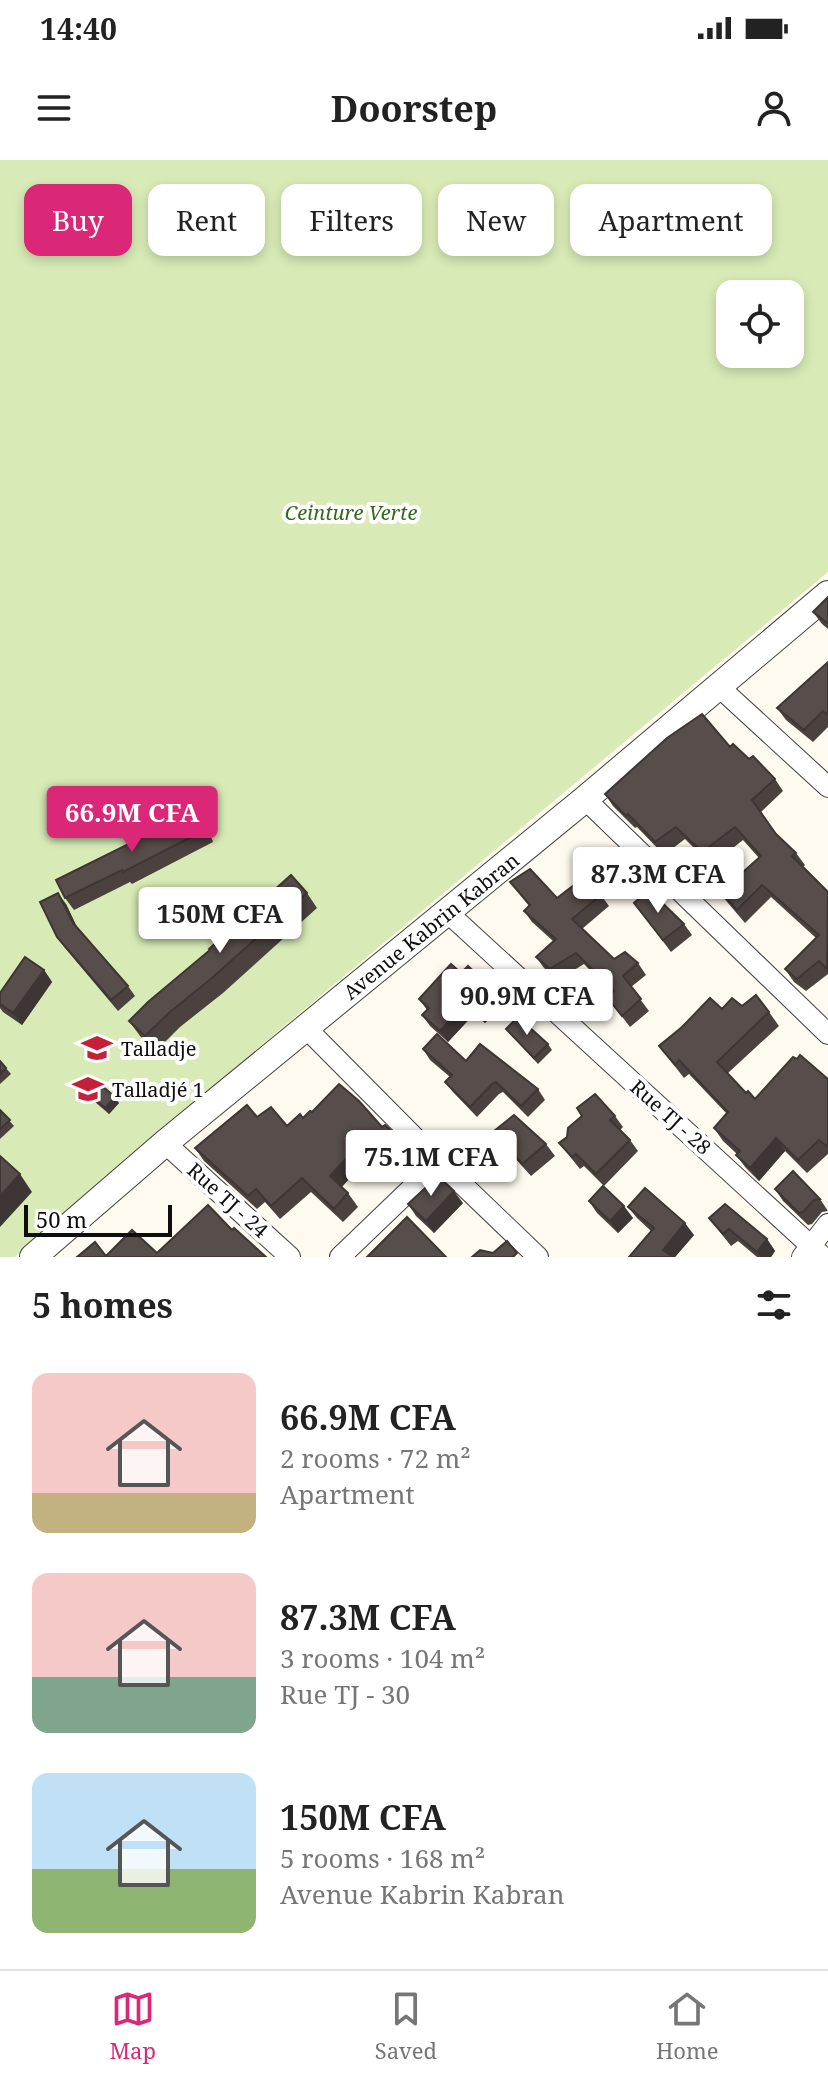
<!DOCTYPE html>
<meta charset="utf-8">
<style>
body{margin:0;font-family:"Noto Serif",serif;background:#f2f2f2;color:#222;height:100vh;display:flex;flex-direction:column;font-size:30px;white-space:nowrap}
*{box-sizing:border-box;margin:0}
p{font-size:26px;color:#767676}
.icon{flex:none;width:44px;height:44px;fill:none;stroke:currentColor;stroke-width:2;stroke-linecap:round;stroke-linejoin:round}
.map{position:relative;height:1097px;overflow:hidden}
.side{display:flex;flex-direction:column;background:#fff;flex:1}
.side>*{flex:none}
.top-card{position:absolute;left:24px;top:24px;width:780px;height:72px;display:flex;gap:16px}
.controls{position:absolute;left:716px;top:120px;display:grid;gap:16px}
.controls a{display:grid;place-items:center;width:88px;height:88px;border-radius:16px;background:#fff;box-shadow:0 4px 12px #0003;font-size:40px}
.scale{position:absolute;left:24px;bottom:20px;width:148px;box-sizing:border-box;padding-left:8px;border:4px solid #0e0e0e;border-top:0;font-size:22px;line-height:28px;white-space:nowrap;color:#0e0e0e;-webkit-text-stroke:6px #fff;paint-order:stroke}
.price{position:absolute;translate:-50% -68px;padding:0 18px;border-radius:8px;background:#fff;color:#222;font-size:26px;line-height:52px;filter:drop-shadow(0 2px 4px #0008)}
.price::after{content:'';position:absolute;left:50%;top:48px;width:24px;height:18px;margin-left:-12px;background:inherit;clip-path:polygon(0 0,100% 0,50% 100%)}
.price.active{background:#db2777;color:#fff}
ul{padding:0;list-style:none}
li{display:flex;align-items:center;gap:24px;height:200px;padding:0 32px}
li span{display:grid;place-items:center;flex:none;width:224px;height:160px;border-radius:16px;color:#555}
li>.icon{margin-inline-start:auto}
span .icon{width:96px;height:96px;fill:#fffc;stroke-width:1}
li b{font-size:34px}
h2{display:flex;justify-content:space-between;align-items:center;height:96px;padding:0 32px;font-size:34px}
.chip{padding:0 28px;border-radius:16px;background:#fff;box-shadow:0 4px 12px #0003;font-size:28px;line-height:72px}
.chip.active{background:#db2777;color:#fff}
.status{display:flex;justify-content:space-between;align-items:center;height:56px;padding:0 40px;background:#fff;direction:ltr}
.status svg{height:22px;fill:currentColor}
header{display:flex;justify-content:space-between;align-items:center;height:104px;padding:0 32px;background:#fff;font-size:36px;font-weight:700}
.dock{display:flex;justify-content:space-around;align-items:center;height:112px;border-top:2px solid #e0e0e0;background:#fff;font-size:22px;color:#767676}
.dock a{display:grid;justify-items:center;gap:4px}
.dock .active{color:#db2777}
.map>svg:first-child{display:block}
</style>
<div class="status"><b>14:40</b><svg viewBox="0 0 49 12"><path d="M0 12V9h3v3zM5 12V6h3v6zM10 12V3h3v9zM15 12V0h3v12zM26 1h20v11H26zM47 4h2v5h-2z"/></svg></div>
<header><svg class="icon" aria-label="menu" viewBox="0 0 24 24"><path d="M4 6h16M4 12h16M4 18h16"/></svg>Doorstep<svg class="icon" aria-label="person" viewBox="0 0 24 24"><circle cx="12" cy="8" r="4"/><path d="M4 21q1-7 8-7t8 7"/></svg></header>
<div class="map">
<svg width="828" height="1097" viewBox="0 0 828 1097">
<rect width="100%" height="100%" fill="#fffaef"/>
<path fill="#d8ebb6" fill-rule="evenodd" d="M0 0H828V412L173 959 15 1097H0ZM730 134H790V194H730Z"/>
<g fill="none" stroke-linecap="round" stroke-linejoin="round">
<g stroke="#414141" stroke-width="22">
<g id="minor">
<path d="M718 526 828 627"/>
<path d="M585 639 828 874"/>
<path d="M447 752 823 1097"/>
<path d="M306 868 439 1002 538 1097"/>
<path d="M165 983 290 1097"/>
<path d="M340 1097 439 1002"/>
<path d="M802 1097 828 1064"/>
</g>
</g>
<g stroke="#414141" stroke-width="28">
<path id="tertiary" d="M33 1097 165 983 585 639 828 434"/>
</g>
<use href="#minor" stroke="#fff" stroke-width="20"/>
<use href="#tertiary" stroke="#fff" stroke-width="26"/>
</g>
<g fill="#4b4240" fill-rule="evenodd">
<path d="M828 437V469L822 464 813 452Z"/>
<path d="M828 502V567L813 582 786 560 777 548Z"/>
<path d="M730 587 749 599 775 619 783 631 761 652 776 674 796 693 805 705 803 707 828 732V814L806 831 794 822 785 809 816 778 771 737 745 763 711 723 702 710 709 703 685 679 664 695 637 667 635 668 613 646 605 634ZM743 680 759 698 733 721 715 702Z"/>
<path d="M204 662 213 682 132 724 130 722 74 750 65 738Z"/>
<path d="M510 722 557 738 601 735 609 746 582 769 614 799 638 803 646 815 631 827 649 851 630 867 607 837 612 833 584 804 558 820 544 808 536 797 553 781 532 762 524 751 529 746Z"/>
<path d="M307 733 317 748 223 833 180 867 155 892 140 876 129 861 210 791Z"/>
<path d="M634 743 684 764 692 775 671 792Z"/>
<path d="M66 744 78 769 128 826 135 836 118 851 65 788 57 777Z"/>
<path d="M44 810 52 822 22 865 3 852 0 848V833Z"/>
<path d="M461 813 485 822 493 833 491 836 499 848 485 863 474 854 448 882 430 866 422 855 427 850 419 839Z"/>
<path d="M742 846 769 852 779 866 728 913 746 933 755 939 828 919V994L807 1013 785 991 759 1021 746 1008 736 995 737 994 723 981 714 968 727 954 689 914 684 918 659 886 722 849Z"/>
<path d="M506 869 548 884 552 890 538 904Z"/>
<path d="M423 889 466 901 538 929 545 940 528 957 503 932 499 934 477 957 453 932 445 922 450 917 430 900Z"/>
<path d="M0 901 11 914 0 924Z"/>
<path d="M91 936 119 943 109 954 95 942Z"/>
<path d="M0 950 14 966 0 979Z"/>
<path d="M615 956 623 967 620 970 630 980 638 991 604 1026 584 1006 580 1009 559 983Z"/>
<path d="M257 957 287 966 303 958 382 967 400 979 409 992 399 999 407 1009 396 1022 379 1007 370 996 342 1027 348 1033 358 1047 343 1062 311 1032 280 1059 265 1042 257 1049 204 1001 195 988Z"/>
<path d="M489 975 546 984 555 996 531 1016 513 996 510 999 498 987Z"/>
<path d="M775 1029 820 1039 828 1051 822 1052 812 1064 808 1065 783 1041Z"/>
<path d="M589 1041 633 1058 618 1073 597 1053Z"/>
<path d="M463 1043 434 1073 416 1056 408 1044Z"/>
<path d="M628 1047 694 1075 675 1097H629L651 1071 637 1058Z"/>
<path d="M709 1058 767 1079 775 1091 771 1097H757L738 1081 731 1086Z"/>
</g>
<g fill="#3d3634">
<path d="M195 651 204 662 213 682 205 670Z"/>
<path d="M58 733 66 744 80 774 73 763Z"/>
<path d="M44 810 52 822 22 865 13 853Z"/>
<path d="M485 822 493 833 489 838 481 827Z"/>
<path d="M491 836 499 848 485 863 477 852Z"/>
<path d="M466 842 474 854 448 882 440 871Z"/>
<path d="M115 937 119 943 109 954 105 948Z"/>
<path d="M776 978 785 991 759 1021 750 1008Z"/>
<path d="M361 982 370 996 339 1029 330 1016Z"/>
<path d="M397 996 407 1009 396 1022 387 1008Z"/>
<path d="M20 1014 32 1032 0 1067V1036Z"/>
<path d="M454 1031 463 1043 434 1073 426 1061Z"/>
<path d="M624 1046 633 1058 618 1073 610 1061Z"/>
<path d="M685 1063 694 1075 675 1097H668L663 1090Z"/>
<path d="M767 1079 775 1091 771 1097H761L757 1092Z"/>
</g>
<g fill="#574d4a" stroke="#3d3634" stroke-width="2">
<path d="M828 437V463H827L813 452Z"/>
<path d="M828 502V555L823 551 804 570 777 548Z"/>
<path d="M702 554 730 587 733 584 749 599 753 596 775 619 752 640 776 674 796 693 792 696 828 732 827 809 819 801 797 819 785 809 819 775 762 725 737 750 702 710 712 699 733 721 761 696 735 667 702 692 676 667 655 682 628 654 626 656 605 634 667 578Z"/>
<path d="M195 651 205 670 123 712 122 710 65 738 56 720Z"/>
<path d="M530 709 557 738 586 716 601 735 572 759 614 799 625 792 638 803 623 816 641 839 622 856 607 837 614 831 576 793 550 809 536 797 556 779 524 751 530 745 510 722Z"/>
<path d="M291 715 307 733 212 818 170 852 145 876 129 861 148 842 210 790 209 789Z"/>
<path d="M649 730 684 764 663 780 634 743Z"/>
<path d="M58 733 73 763 128 826 111 840 57 777 40 742Z"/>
<path d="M25 797 44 810 13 853 0 844V833Z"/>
<path d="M451 804 461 813 468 806 485 822 481 827 491 836 477 852 466 842 440 871 422 855 429 848 419 839Z"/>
<path d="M756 835 769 852 717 902 746 933 748 931 755 939 793 897 797 899 800 895 828 919V987L819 980 798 1000 776 978 750 1008 736 995 740 991 714 968 728 952 679 900 675 905 659 886 682 867 710 838 722 849 732 838 742 846Z"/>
<path d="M518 857 548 884 534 898 506 869Z"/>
<path d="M437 874 466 901 480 884 538 929 521 946 496 922 492 924 470 947 445 922 452 915 423 889Z"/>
<path d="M0 901 6 908 0 914Z"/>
<path d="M100 924 115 937 105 948 91 936Z"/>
<path d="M339 924 359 941 382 967 385 965 400 979 387 987 397 996 387 1008 370 994 361 982 330 1016 348 1033 334 1049 302 1018 271 1046 256 1029 248 1036 195 988 247 945 257 957 271 947 287 966 300 954 303 958 310 951 312 952Z"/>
<path d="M595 934 615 956 610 960 630 980 596 1014 576 994 572 997 559 983 567 977 568 968 582 956 577 948Z"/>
<path d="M0 950 10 960 0 969Z"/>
<path d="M514 955 546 984 522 1004 505 984 501 987 489 975Z"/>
<path d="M0 996 20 1014 0 1036Z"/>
<path d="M793 1011 820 1039 814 1040 803 1052 799 1053 775 1029Z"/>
<path d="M438 1016 454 1031 426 1061 408 1044Z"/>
<path d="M603 1026 624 1046 610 1061 589 1041Z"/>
<path d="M645 1028 685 1063 663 1090 673 1097H629L654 1068 628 1047Z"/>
<path d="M725 1044 767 1079 757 1092 729 1069 723 1074 709 1058Z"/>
<path d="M208 1045 232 1070 234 1068 266 1097H77L95 1082 106 1096 132 1070 157 1093Z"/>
<path d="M407 1057 446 1097H367Z"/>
<path d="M507 1081 517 1093 513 1097H472L480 1090 493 1093Z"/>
</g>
<defs>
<g id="school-bare" transform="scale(2.4)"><path d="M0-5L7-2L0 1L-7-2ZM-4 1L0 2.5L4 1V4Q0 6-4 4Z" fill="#c4203a" stroke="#fff" stroke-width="2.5" paint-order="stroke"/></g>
</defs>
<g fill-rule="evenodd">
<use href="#school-bare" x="97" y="888"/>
<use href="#school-bare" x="88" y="929"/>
</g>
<g text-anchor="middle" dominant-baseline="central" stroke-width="8" stroke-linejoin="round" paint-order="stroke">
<g font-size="20" font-style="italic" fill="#34691b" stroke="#fff">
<text x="351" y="352">Ceinture Verte</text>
</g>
<g font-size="20" fill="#0e0e0e" stroke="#fff">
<text transform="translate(431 766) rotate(-39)">Avenue Kabrin Kabran</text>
<text transform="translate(671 957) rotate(42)">Rue TJ - 28</text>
<text transform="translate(228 1040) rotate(42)">Rue TJ - 24</text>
</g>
<g font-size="20" fill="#0e0e0e" stroke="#fff" text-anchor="start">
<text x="121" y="888">Talladje</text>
<text x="112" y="929">Talladjé 1</text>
</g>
</g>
</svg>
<div class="controls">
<a><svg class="icon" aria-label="locate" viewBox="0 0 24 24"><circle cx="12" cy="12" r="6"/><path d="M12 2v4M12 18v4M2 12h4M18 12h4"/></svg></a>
</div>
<div class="scale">50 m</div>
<b class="price active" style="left:132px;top:694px">66.9M CFA</b>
<b class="price" style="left:658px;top:755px">87.3M CFA</b>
<b class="price" style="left:220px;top:795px">150M CFA</b>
<b class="price" style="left:527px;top:877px">90.9M CFA</b>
<b class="price" style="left:431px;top:1038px">75.1M CFA</b>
<div class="top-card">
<a class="chip active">Buy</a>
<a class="chip">Rent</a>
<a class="chip">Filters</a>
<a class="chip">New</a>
<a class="chip">Apartment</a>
</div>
</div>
<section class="side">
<h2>5 homes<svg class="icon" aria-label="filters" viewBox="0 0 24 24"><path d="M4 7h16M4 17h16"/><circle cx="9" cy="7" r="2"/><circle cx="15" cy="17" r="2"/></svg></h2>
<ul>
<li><span style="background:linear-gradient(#f6c9c9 75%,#c2b280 0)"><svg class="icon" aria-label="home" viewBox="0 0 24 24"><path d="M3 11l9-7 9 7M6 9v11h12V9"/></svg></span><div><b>66.9M CFA</b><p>2 rooms · 72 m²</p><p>Apartment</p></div></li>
<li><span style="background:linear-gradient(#f6c9c9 65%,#7fa58c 0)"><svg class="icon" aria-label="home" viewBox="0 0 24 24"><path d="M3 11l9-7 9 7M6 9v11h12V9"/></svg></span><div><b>87.3M CFA</b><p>3 rooms · 104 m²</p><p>Rue TJ - 30</p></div></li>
<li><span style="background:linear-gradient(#bfe0f5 60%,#8fb573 0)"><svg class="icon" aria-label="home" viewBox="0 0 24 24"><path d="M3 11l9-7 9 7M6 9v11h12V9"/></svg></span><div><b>150M CFA</b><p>5 rooms · 168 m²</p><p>Avenue Kabrin Kabran</p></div></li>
</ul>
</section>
<nav class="dock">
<a class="active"><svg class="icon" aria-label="map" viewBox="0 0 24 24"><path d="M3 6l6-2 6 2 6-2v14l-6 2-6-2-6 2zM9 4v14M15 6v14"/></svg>Map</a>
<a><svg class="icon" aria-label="saved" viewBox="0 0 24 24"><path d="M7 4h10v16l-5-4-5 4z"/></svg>Saved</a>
<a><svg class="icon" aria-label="home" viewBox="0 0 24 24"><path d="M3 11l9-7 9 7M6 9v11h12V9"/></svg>Home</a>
</nav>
